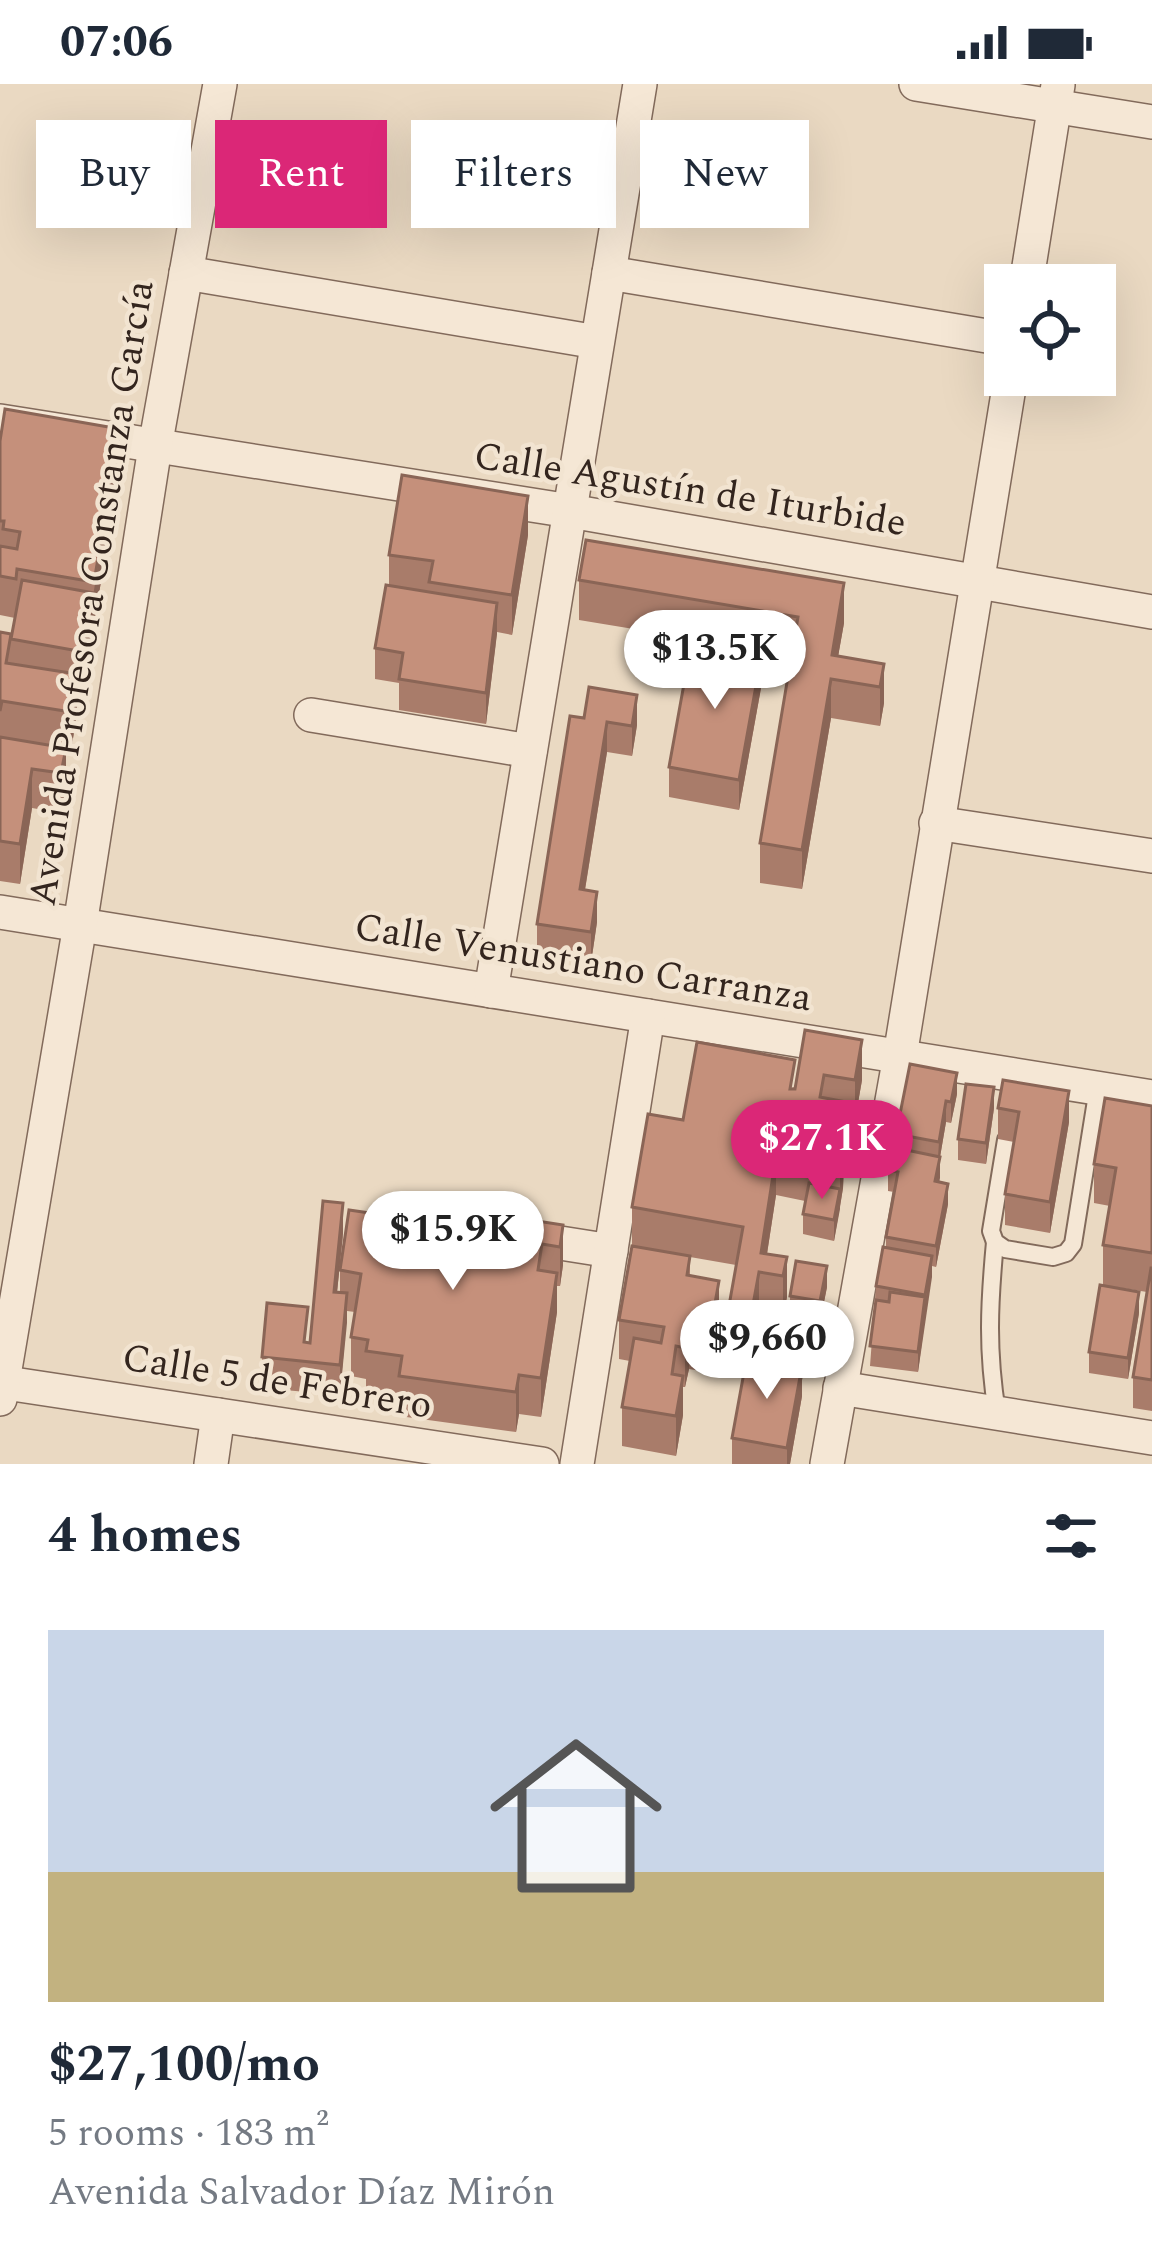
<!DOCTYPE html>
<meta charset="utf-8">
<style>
body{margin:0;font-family:Spectral,serif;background:#f6f6f7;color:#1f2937;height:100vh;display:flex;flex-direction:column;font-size:45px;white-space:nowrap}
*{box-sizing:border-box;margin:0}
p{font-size:39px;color:#747a83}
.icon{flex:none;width:66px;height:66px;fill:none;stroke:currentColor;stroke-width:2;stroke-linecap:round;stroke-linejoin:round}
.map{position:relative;height:1380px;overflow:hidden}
.side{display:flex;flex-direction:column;background:#fff;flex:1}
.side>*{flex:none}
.top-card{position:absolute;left:36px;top:36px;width:1080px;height:108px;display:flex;gap:24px}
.fabs{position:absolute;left:984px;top:180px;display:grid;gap:24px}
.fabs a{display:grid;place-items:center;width:132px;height:132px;border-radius:0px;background:#fff;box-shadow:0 12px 48px #0002;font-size:60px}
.price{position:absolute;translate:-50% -102px;padding:0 27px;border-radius:42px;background:#fff;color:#222;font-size:39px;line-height:78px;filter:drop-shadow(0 3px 6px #0008)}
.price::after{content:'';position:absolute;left:50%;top:72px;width:36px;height:27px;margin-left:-18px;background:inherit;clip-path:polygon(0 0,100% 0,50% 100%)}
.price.active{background:#db2777;color:#fff}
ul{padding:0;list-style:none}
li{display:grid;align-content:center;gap:24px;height:636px;padding:0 48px}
li span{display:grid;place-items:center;height:372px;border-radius:0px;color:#555}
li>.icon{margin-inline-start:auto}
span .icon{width:216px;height:216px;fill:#fffc;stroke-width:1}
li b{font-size:51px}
h2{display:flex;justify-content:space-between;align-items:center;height:144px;padding:0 48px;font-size:51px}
.chip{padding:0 42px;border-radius:0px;background:#fff;box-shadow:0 12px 48px #0002;font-size:42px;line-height:108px}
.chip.active{background:#db2777;color:#fff}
.status{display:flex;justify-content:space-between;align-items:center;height:84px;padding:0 60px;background:#fff;direction:ltr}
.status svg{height:33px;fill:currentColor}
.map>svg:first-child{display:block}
</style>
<div class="status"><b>07:06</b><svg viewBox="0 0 49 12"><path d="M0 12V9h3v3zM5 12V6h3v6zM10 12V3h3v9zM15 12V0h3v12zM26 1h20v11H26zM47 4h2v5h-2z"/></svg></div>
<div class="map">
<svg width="1152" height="1380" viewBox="0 0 1152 1380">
<rect width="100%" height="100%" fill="#ead9c2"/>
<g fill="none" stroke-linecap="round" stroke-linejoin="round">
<g stroke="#826a5b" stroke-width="20">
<g id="service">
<path d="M1006 1056 991 1147 995 1158 1005 1165 1053 1173 1066 1169 1073 1160 1098 1004"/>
<path d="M995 1158C989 1222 987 1266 997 1329"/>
</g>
</g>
<g stroke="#826a5b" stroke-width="36">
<g id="minor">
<path d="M916 0 1152 38"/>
<path d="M186 189 597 258"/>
<path d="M609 189 1005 255"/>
<path d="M1026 201 1058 1"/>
<path d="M0 337 570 427 1152 528"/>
<path d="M311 631 530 667"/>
<path d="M936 739 1152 772"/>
<path d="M0 828 1152 1013"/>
<path d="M491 907 640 0"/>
<path d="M522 1153 611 1167"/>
<path d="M0 1298 542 1380"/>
<path d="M840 1304 1152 1354"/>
<path d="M0 1315 80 841 155 363 220 0"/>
<path d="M211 1380 218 1331"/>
<path d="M577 1380 648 932"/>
<path d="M827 1380 900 972 1011 291"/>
</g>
</g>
<use href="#service" stroke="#f5e7d5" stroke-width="16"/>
<use href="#minor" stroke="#f5e7d5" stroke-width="33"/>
</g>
<g fill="#a97c6a" fill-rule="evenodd">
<path d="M0 357 120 384 84 599 77 597V629L71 667 66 666V703L61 729 32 724 20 800 0 797V548L11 550 15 534 0 531Z"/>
<path d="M528 451 512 551 497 548 486 640 399 626V599L375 595V564L389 501V471Z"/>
<path d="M579 496 844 539 838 572 884 580V619L880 642 831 634 802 805 760 799V759L791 571 579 536Z"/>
<path d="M761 604 739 726 669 713V683Z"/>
<path d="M570 632 637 641 632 672 607 668 585 806 597 838 591 879 537 870V840Z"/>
<path d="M805 946 862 996 855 1036 846 1034 843 1104 834 1157 803 1150V1130L805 1117 776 1111 767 1170 787 1173V1213L783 1232 759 1228 751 1272 755 1273 760 1239 807 1268 802 1296V1312L790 1380H732V1354L746 1276 741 1275 738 1293 689 1285 685 1303H683V1331L676 1372 622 1362V1323L630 1277 619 1275V1236L632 1162V1123L683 1036 795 1003ZM690 1173 736 1181 727 1233 719 1231 690 1192Z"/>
<path d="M957 1010 951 1039 946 1038 940 1073 939 1098 948 1120 936 1183 932 1182 918 1288 870 1282 876 1202 886 1164V1153L894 1108 888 1107V1086L896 1064V1050Z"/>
<path d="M1152 1022V1327L1133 1324V1293L1147 1208 1103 1201V1161L1110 1122 1094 1119V1080Z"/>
<path d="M994 1024 986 1080 958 1076V1055Z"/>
<path d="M998 1024 1069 1038 1050 1149 1005 1141V1110L1014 1058 998 1055Z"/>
<path d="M418 1136 563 1141V1181L560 1202H557V1228L541 1333 519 1330 516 1348 399 1332V1311L366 1306V1295L351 1292V1253L355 1228 347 1227 340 1311 262 1304V1273L310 1259 343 1150 337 1208H340V1186Z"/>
<path d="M827 1203 820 1238 790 1233V1212Z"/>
<path d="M1139 1229 1128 1295 1089 1289V1268Z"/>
</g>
<g fill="#8a6556">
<path d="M120 345V384L84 599V568Z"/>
<path d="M528 412V451L512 551V511Z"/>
<path d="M844 499V539L834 596 832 571Z"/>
<path d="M497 519V550L486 640V609Z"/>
<path d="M761 574V604L739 726V696Z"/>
<path d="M884 580V619L880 642V603Z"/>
<path d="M77 590V629L71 667V628Z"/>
<path d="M831 595V634L802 805V766Z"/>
<path d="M637 611V641L632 672V642Z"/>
<path d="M607 638V668L580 836V805Z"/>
<path d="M66 664V703L61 729V689Z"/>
<path d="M32 685V724L20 800V760Z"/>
<path d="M597 808V838L591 879V848Z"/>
<path d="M862 956V996L855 1036V996Z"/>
<path d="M957 989V1010L951 1039V1018Z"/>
<path d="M994 1003V1024L986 1080V1059Z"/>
<path d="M1069 1007V1038L1050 1149V1118Z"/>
<path d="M946 1017V1038L940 1073V1094L935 1118 939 1058Z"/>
<path d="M846 1018 843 1104 840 1123V1083L838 1063Z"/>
<path d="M776 1072V1111L764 1189 761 1169Z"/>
<path d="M948 1100V1120L936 1183V1162Z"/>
<path d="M840 1105V1125L834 1157V1136Z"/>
<path d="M343 1119V1150L334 1238V1208Z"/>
<path d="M563 1141V1181L560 1202V1163Z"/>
<path d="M932 1172V1193L918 1288V1268Z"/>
<path d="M787 1173V1213L783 1232V1192Z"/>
<path d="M827 1182V1203L820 1238V1217Z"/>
<path d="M759 1188V1228L750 1277V1237Z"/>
<path d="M557 1189V1228L541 1333V1294Z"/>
<path d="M719 1197V1236L713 1230Z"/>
<path d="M1139 1208V1229L1128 1295V1274Z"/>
<path d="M347 1209V1239L340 1311V1281Z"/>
<path d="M741 1236V1275L738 1293V1254Z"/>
<path d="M689 1245V1285L685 1303V1264Z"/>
<path d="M807 1247V1268L802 1296V1312L790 1380H787V1364Z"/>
<path d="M519 1291V1330L516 1348V1308Z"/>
<path d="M683 1292V1331L676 1372V1332Z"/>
</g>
<g fill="#c5907b" stroke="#8a6556" stroke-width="3">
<path d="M5 325 120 345 94 498 17 485 16 495 0 492V462L17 465 20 448 3 445 4 437H0V357Z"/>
<path d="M402 391 528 412 512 511 429 498 433 477 389 471Z"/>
<path d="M586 456 844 499 832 571 884 580 880 603 831 595 802 766 760 759 798 533 579 496Z"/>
<path d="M22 496 94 509 84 568 11 555Z"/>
<path d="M386 501 497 519 486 609 399 595 403 569 375 564Z"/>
<path d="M0 548 11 550 6 579 77 590 71 628 2 617 0 627Z"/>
<path d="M691 561 761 574 739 696 669 683Z"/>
<path d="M589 603 637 611 632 642 607 638 580 805 597 808 591 848 537 840 570 632 584 634Z"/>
<path d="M0 653 66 664 61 689 32 685 20 760 0 757Z"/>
<path d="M805 946 862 956 855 996 824 991 820 1013 846 1018 838 1063 843 1064 840 1083 776 1072 761 1169 787 1173 783 1192 759 1188 750 1237 741 1236 738 1254 689 1245 685 1264 676 1262 672 1290 683 1292 676 1332 622 1323 634 1254 661 1259 664 1243 619 1236 632 1162 690 1172 687 1191 719 1197 713 1230 727 1233 743 1143 632 1123 648 1030 683 1036 697 958 795 976 790 1005H795Z"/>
<path d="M910 980 957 989 951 1018 946 1017 939 1058 896 1050Z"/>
<path d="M1003 996 1069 1007 1050 1118 1005 1110 1019 1028 998 1024Z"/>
<path d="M966 1000 994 1003 986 1059 958 1055Z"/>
<path d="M1105 1014 1152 1022V1169L1103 1161 1116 1084 1094 1080Z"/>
<path d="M892 1063 940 1073 935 1097 948 1100 936 1162 886 1153 898 1088 888 1086Z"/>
<path d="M809 1099 840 1105 834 1136 803 1130Z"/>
<path d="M323 1117 343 1119 334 1208 347 1209 340 1281 262 1273 267 1219 308 1223 304 1258 310 1259Z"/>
<path d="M420 1119 563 1141 560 1163 542 1160 538 1186 557 1189 541 1294 519 1291 516 1308 399 1292 402 1272 366 1267 368 1256 351 1253 361 1190 340 1186 349 1126 418 1136Z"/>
<path d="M883 1163 932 1172 925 1211 876 1202Z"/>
<path d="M796 1177 827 1182 820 1217 790 1212Z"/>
<path d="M1151 1184H1152V1296L1133 1293Z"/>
<path d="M1100 1201 1139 1208 1128 1274 1089 1268Z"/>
<path d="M890 1208 925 1213 918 1268 870 1262 876 1216 889 1218Z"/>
<path d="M760 1239 807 1247 801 1278 755 1270Z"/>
<path d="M747 1272 802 1282 787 1364 732 1354Z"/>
</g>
<g text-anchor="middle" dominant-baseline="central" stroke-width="9" stroke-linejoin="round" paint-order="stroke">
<g font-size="39" fill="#33251e" stroke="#f2e4d1">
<text transform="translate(690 406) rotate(9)">Calle Agustín de Iturbide</text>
<text transform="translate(92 509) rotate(-81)">Avenida Profesora Constanza García</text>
<text transform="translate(583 879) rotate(9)">Calle Venustiano Carranza</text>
<text transform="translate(277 1298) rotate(9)">Calle 5 de Febrero</text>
</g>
</g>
</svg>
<div class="fabs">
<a><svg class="icon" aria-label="locate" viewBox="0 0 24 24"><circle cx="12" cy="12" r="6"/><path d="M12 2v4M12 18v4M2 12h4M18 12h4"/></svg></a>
</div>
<b class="price" style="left:715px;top:628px">$13.5K</b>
<b class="price active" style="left:822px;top:1118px">$27.1K</b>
<b class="price" style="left:453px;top:1209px">$15.9K</b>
<b class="price" style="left:767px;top:1318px">$9,660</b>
<div class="top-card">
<a class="chip">Buy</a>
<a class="chip active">Rent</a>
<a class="chip">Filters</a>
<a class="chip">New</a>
</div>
</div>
<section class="side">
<h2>4 homes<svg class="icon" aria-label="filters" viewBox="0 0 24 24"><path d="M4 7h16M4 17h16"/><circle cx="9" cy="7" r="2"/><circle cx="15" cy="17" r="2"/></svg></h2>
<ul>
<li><span style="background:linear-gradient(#c9d6e8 65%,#c2b280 0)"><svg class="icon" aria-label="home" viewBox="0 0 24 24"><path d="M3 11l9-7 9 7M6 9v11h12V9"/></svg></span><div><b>$27,100/mo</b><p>5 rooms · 183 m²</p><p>Avenida Salvador Díaz Mirón</p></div></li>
</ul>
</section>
